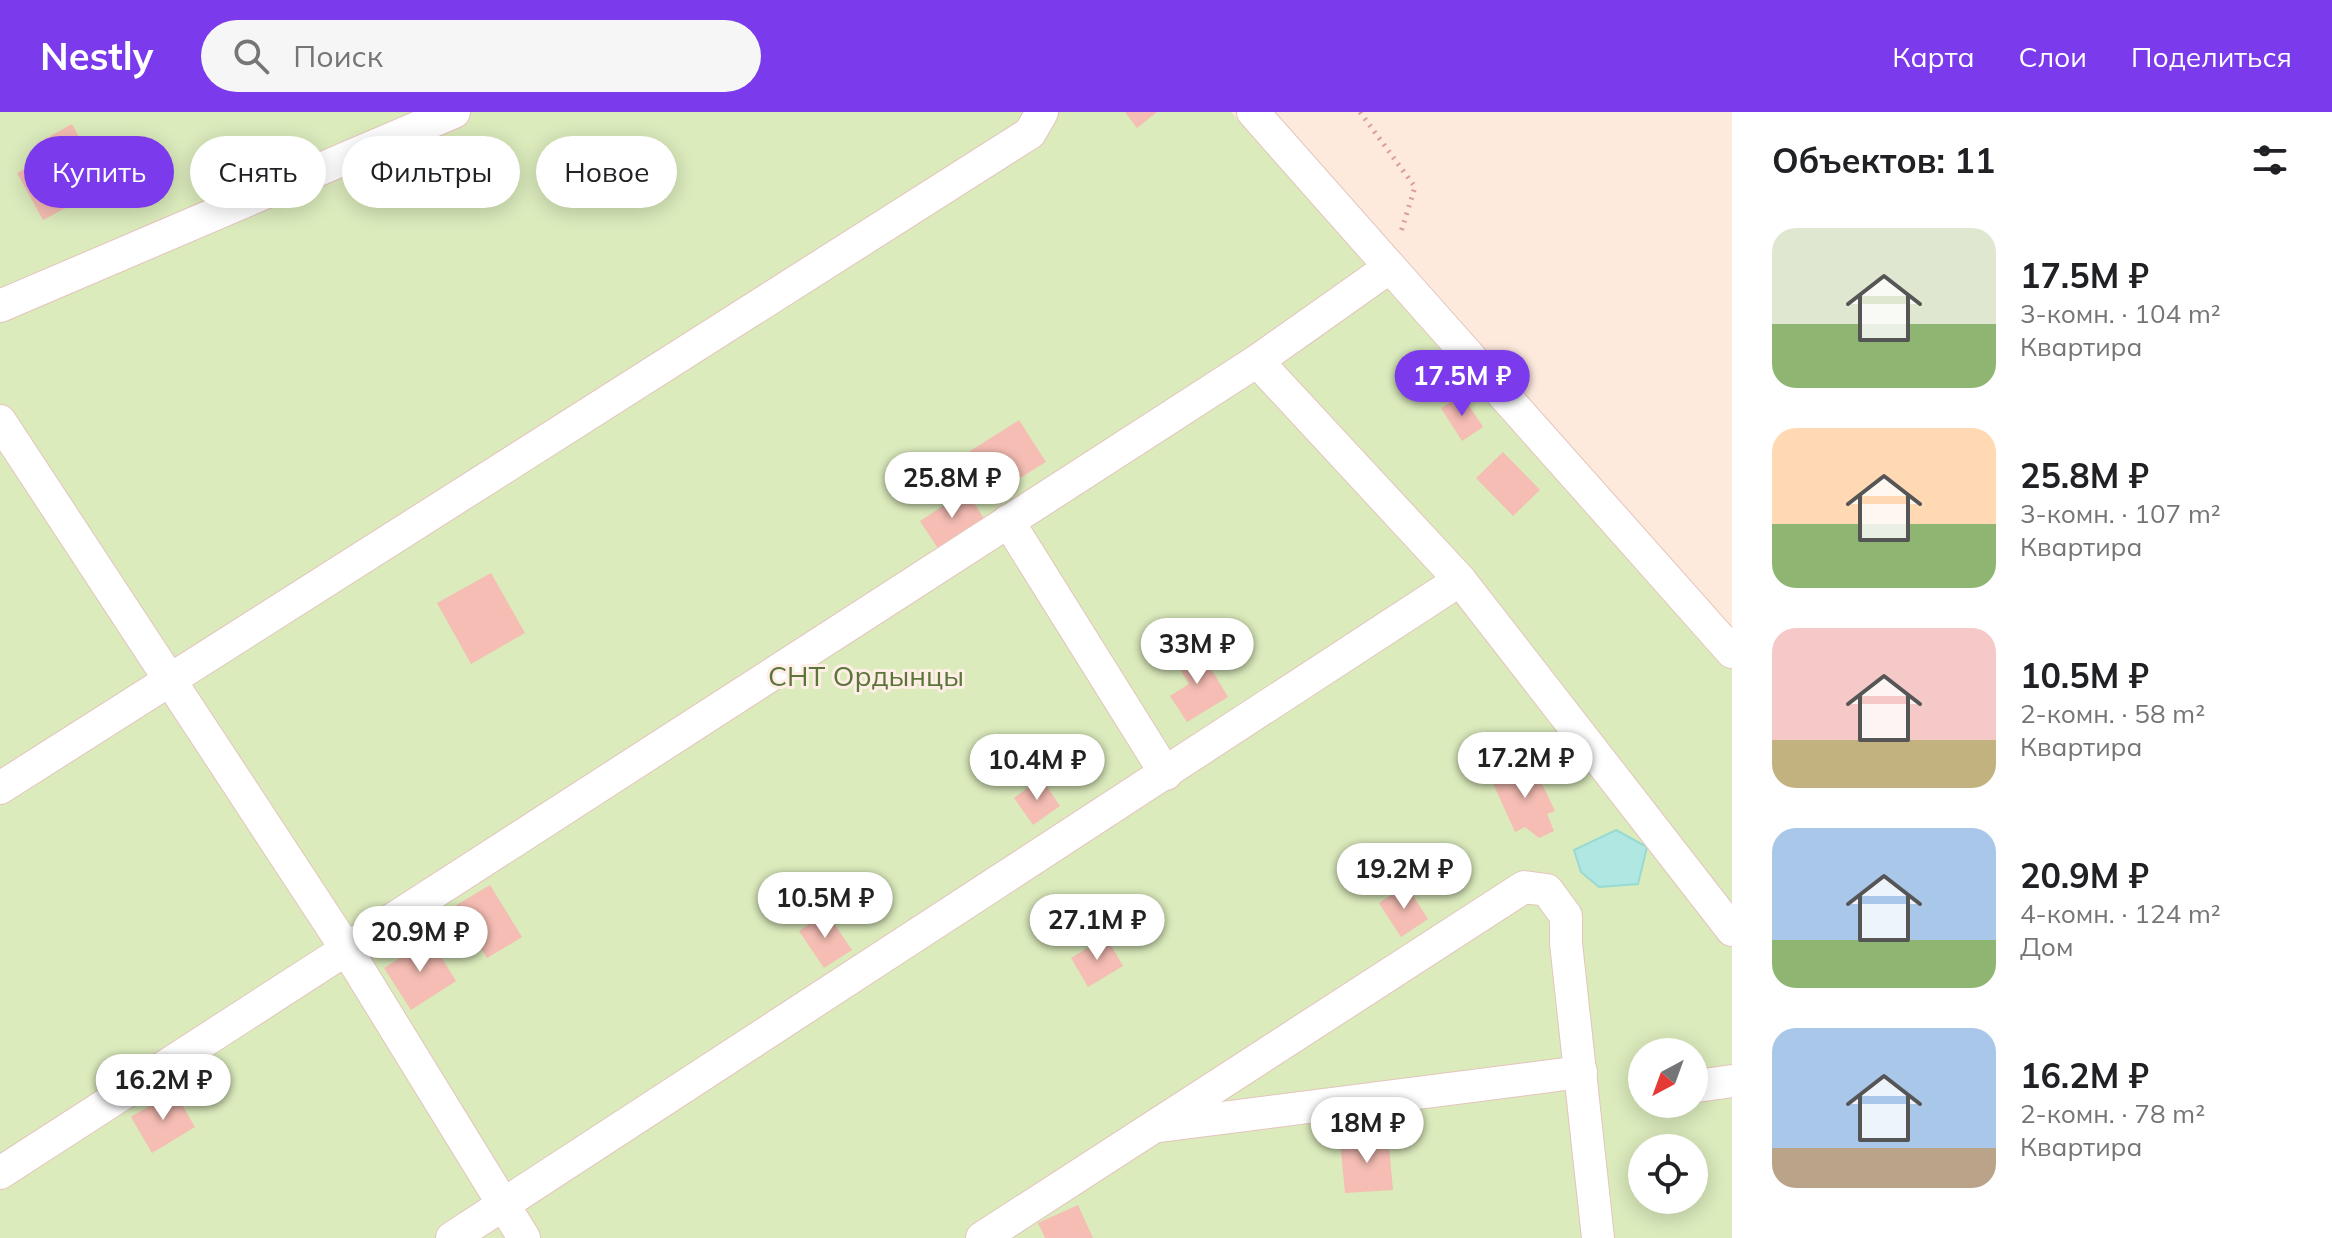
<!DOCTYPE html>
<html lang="ru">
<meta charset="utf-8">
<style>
body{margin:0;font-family:Mulish,sans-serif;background:#f6f6f6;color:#202124;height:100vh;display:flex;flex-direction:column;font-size:30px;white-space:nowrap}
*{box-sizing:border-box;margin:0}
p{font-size:26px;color:#757577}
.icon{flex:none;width:44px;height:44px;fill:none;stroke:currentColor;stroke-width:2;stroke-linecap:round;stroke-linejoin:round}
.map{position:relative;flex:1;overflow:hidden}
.panel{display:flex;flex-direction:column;background:#fff;width:600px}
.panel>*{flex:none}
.top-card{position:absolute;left:24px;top:24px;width:760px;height:72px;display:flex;gap:16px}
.needle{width:52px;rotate:221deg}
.tools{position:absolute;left:1628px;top:926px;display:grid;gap:16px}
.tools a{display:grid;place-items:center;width:80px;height:80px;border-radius:50%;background:#fff;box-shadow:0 4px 20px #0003;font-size:40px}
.price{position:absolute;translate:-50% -68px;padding:0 18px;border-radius:28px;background:#fff;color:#222;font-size:26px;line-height:52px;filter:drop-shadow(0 2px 4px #0008)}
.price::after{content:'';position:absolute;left:50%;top:48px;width:24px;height:18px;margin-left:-12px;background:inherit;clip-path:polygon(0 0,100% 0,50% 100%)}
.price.selected{background:#7c3aed;color:#fff}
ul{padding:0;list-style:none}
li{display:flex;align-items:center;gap:24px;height:200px;padding:0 40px}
li span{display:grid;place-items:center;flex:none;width:224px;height:160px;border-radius:24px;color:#555}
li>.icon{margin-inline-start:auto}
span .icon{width:96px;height:96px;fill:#fffc;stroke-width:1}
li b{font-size:34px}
h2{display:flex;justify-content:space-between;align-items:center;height:96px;padding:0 40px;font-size:34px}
.chip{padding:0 28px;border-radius:36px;background:#fff;box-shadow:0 4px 20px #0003;font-size:28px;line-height:72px}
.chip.selected{background:#7c3aed;color:#fff}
header{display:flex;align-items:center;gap:48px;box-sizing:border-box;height:112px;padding:0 40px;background:#7c3aed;color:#fff}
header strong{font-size:38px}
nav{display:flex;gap:44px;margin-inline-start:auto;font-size:28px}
.search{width:560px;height:72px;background:#f6f6f6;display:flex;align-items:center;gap:20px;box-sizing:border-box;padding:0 28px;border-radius:44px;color:#757577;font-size:30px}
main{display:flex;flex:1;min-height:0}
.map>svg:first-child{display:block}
</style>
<header>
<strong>Nestly</strong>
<div class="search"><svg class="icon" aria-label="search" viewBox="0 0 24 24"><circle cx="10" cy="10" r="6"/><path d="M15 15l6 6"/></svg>Поиск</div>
<nav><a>Карта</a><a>Слои</a><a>Поделиться</a></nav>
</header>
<main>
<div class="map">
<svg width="1732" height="1126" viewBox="0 0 1732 1126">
<rect width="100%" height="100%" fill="#fee9dd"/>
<path fill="#dbebbc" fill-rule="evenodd" d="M0 0H1231L1732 555V1126H0ZM1642 940H1694V992H1642ZM1642 1036H1694V1088H1642Z"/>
<path fill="#b1e7e2" stroke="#97dad3" stroke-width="2" d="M1616 718 1647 735 1638 772 1599 775 1581 760 1574 738Z"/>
<g fill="#f5bdb3">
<path d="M1125 0H1157L1137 16Z"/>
<path d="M72 12 97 59 96 80 43 108 17 61 44 47 36 32Z"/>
<path d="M1462 283 1483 315 1462 329 1441 296Z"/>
<path d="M1019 308 1046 350 996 381 970 339Z"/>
<path d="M1503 340 1540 378 1513 404 1476 366Z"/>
<path d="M966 379 985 408 939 438 920 409Z"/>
<path d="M491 461 525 521 471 552 437 491Z"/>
<path d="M1198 535 1228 585 1187 610 1170 584 1189 572 1175 549Z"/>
<path d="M1531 649 1555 699 1547 702 1554 719 1539 726 1525 715 1515 720 1491 667Z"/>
<path d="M1041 666 1060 694 1033 713 1014 686Z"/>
<path d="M490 773 522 825 487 846 455 794Z"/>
<path d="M1406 773 1428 807 1401 825 1379 791Z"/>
<path d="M826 800 852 838 824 856 799 819Z"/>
<path d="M1106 825 1123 854 1088 875 1071 846Z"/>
<path d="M430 827 456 869 411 898 384 856Z"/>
<path d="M174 979 195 1015 152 1041 131 1005Z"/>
<path d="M1388 1024 1393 1078 1345 1081 1340 1028Z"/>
<path d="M1078 1093 1093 1126H1045L1038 1111Z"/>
</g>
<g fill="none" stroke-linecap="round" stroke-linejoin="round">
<g stroke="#e4c4bc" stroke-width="34">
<g id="street">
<path d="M1253 0 1390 155"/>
<path d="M0 194 454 0"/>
<path d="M0 309 347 838 524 1126"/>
<path d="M1008 409 1166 662"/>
<path d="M1460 468 1732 818"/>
<path d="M0 676 1030 21 1042 0"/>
<path d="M1697 974 1732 969"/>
<path d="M1160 1014 1581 960"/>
<path d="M0 1061 1257 249 1390 155 1732 540"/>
<path d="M452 1126 1460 468 1257 249"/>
<path d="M982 1126 1524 775 1547 778 1566 804V831L1598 1126"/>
</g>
</g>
<path stroke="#d9a097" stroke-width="5" stroke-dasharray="2 6" stroke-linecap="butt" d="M1360 0 1415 75 1400 123"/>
<use href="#street" stroke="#fff" stroke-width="32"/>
</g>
<g text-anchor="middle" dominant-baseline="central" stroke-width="6" stroke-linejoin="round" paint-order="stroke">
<g font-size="28" fill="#5a753a" stroke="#ffeee5">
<text x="866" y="563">СНТ Ордынцы</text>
</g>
</g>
</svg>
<div class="tools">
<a><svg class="needle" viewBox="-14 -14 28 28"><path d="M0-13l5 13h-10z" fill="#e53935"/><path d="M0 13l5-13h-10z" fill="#757577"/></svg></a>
<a><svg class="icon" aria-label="locate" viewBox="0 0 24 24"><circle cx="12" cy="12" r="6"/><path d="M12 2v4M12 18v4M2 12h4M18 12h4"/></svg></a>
</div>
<b class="price selected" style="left:1462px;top:306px">17.5M ₽</b>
<b class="price" style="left:952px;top:408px">25.8M ₽</b>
<b class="price" style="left:1197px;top:574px">33M ₽</b>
<b class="price" style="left:1525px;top:688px">17.2M ₽</b>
<b class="price" style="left:1037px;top:690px">10.4M ₽</b>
<b class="price" style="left:1404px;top:799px">19.2M ₽</b>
<b class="price" style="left:825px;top:828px">10.5M ₽</b>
<b class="price" style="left:1097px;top:850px">27.1M ₽</b>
<b class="price" style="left:420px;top:862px">20.9M ₽</b>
<b class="price" style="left:163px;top:1010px">16.2M ₽</b>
<b class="price" style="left:1367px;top:1053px">18M ₽</b>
<div class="top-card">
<a class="chip selected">Купить</a>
<a class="chip">Снять</a>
<a class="chip">Фильтры</a>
<a class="chip">Новое</a>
</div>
</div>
<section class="panel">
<h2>Объектов: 11<svg class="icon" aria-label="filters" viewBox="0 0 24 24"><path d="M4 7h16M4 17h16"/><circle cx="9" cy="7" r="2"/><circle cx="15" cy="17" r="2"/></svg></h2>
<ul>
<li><span style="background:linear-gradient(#dfe7d0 60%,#8fb573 0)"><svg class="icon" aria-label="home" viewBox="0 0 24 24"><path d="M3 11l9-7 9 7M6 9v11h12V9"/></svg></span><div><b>17.5M ₽</b><p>3-комн. · 104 m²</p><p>Квартира</p></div></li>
<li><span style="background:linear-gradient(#ffd9b3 60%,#8fb573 0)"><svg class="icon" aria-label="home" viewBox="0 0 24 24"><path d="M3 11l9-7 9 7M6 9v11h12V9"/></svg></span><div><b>25.8M ₽</b><p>3-комн. · 107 m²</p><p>Квартира</p></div></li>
<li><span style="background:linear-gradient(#f6c9c9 70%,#c2b280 0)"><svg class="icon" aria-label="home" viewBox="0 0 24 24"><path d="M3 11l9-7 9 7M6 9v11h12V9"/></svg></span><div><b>10.5M ₽</b><p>2-комн. · 58 m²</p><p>Квартира</p></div></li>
<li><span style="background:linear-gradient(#a9c7e8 70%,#8fb573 0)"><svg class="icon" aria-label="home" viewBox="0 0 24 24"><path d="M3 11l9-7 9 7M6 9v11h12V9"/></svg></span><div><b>20.9M ₽</b><p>4-комн. · 124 m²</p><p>Дом</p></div></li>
<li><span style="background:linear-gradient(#a9c7e8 75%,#b9a48a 0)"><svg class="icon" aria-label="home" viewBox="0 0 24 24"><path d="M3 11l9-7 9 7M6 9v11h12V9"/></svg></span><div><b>16.2M ₽</b><p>2-комн. · 78 m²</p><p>Квартира</p></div></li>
</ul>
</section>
</main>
